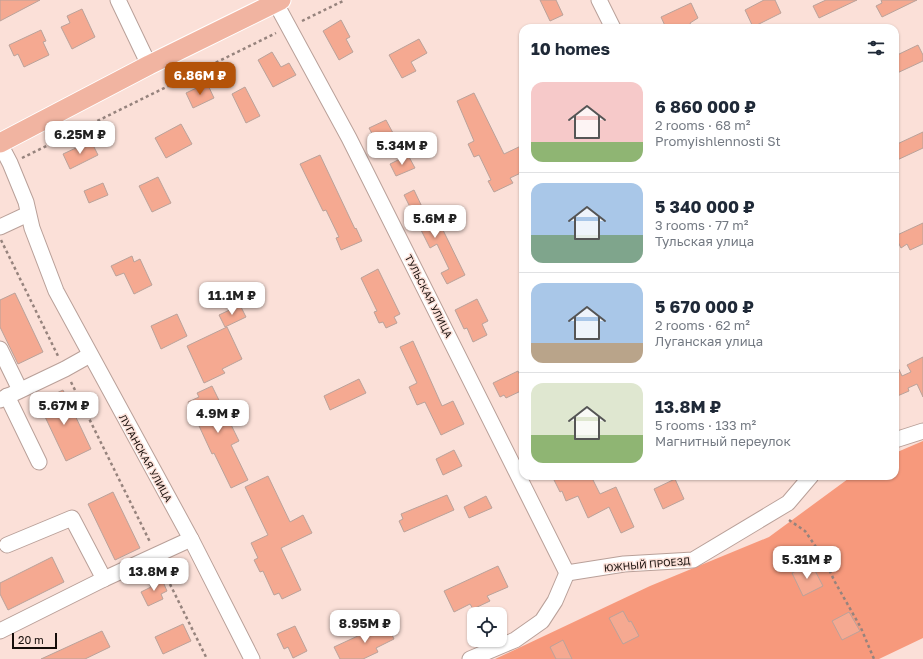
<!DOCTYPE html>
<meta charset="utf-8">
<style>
body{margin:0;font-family:"Golos Text",sans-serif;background:#f6f6f7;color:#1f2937;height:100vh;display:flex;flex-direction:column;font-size:15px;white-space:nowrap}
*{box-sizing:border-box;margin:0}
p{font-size:13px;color:#747a83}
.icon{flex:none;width:22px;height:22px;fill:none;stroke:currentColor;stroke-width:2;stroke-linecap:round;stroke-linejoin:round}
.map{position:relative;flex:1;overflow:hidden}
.side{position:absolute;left:519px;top:24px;width:380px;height:456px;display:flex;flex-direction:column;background:#fff;border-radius:12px;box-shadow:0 1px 3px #0004}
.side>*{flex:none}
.buttons{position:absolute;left:467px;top:607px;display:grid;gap:8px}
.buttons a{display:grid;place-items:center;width:40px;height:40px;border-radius:8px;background:#fff;box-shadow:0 1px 3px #0004;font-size:20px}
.scale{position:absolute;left:12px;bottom:10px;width:45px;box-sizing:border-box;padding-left:4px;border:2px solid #150d0a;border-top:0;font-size:11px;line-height:14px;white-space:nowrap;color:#150d0a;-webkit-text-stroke:3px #fbe0d8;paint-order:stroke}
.price{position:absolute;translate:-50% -34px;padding:0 9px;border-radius:8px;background:#fff;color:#222;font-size:13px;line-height:26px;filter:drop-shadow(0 1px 2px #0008)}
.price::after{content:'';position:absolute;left:50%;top:24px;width:12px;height:9px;margin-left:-6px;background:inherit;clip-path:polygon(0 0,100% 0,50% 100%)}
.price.active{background:#b45309;color:#fff}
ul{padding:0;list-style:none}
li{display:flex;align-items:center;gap:12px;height:100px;padding:0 12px}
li+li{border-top:1px solid #e0e1e3}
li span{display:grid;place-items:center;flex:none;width:112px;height:80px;border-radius:12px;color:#555}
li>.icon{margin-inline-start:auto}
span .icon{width:48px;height:48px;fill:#fffc;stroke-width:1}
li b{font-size:17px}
h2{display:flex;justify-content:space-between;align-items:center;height:48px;padding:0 12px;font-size:17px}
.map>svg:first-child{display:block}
</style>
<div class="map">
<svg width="923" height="659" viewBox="0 0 923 659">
<rect width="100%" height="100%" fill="#fbe0d8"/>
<path fill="#f7997c" d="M923 441V638L879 659H495L650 586 769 537 852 476H895V453Z"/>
<g fill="#f5a991" stroke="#baa29a">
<path d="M0 0H40L0 21Z"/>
<path d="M540 0H556L563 15 550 21Z"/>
<path d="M764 0H775L781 13 753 27 745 10Z"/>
<path d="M826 0H857L819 18 813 6Z"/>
<path d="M881 0H917L882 17 876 6 882 3Z"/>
<path d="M691 3 698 18 690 23 692 28H666L661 17Z"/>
<path d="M82 9 95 37 72 49 61 27 70 23 67 16Z"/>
<path d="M341 20 350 37 346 39 353 52 339 60 323 31Z"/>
<path d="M41 30 46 41 43 42 49 55 24 67 18 54 14 56 9 45Z"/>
<path d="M419 39 427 53 411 62 416 71 402 78 389 55Z"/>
<path d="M918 45 923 55V61L895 74V56Z"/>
<path d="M272 52 281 67 289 63 296 75 273 87 258 60Z"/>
<path d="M207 83 214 98 193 108 186 93Z"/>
<path d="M245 87 260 116 246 123 232 94Z"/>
<path d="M474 93 504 154 523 145V172L510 178 513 183 494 192 488 181 491 180 479 155 474 157 468 144 474 141 457 101Z"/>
<path d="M386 120 393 133 376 141 369 128Z"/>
<path d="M181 124 192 144 166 158 155 138Z"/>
<path d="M923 132V148L895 161V145Z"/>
<path d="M91 141 98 155 70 169 63 154Z"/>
<path d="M320 155 355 229 356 228 362 241 341 250 336 238 339 237 326 210 323 211 300 164Z"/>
<path d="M408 155 415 168 396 176 390 164Z"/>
<path d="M158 177 171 203 152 212 139 186Z"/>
<path d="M103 183 108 195 89 203 84 191Z"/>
<path d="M414 190 433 230 441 226 465 275 447 284 441 273 449 269 437 244 430 248 418 224 415 225 410 214 413 213 404 195Z"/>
<path d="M923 223V244L910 250 907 244 901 248 895 236Z"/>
<path d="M132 256 134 262 140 259 152 285 134 294 124 273 116 276 111 266Z"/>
<path d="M378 269 400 314 394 317 397 323 386 328 383 322 379 323 374 312 377 311 361 278Z"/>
<path d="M15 293 43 352 18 364 0 327V300Z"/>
<path d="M477 299 488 321 482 324 487 335 473 342 467 328 464 329 455 310Z"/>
<path d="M240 305 246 317 225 327 219 315Z"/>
<path d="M177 314 187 336 161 349 151 326Z"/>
<path d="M227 327 242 359 222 369 225 373 204 383 187 346Z"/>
<path d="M413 341 442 406 453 401 464 424 441 435 425 402 417 405 409 387 417 383 400 347Z"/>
<path d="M923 357V397L917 384 908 388 909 391 895 397V361L902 376 911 372 907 365Z"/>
<path d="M518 371 523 382V390L506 398 504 395 500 397 493 383Z"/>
<path d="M359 379 366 393 330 410 324 396Z"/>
<path d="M212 386 239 441 231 445 248 480 231 488 214 453 212 454 188 402 199 397 197 393Z"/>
<path d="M63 390 91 449 66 461 38 402Z"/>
<path d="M454 450 462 466 443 475 436 459Z"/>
<path d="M268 476 290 522 303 515 312 533 281 548 301 590 282 599 279 593 274 595 263 571 260 572 254 560 258 558 251 543 268 535 245 487Z"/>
<path d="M552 476H591L600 494 616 487 634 527 621 533 609 507 588 518 578 496 566 501 562 491 560 492Z"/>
<path d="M675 479 684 499 663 509 654 489Z"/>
<path d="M113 492 140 548 115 560 88 504Z"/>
<path d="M447 495 454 510 404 532 399 521 403 519 401 514Z"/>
<path d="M486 496 492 508 469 518 464 507Z"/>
<path d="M52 557 64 582 8 610 0 594V583Z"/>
<path d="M811 563 823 586 803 596 792 573Z"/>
<path d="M498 566 508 587 487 596 490 601 473 609 470 604 454 612 444 591Z"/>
<path d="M161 577 167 591 161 594 163 599 148 606 141 592 151 587 149 583Z"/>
<path d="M623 611 629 622 631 621 639 636 623 644 609 618Z"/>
<path d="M849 612 860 631 842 640 832 621Z"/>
<path d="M386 623 394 639 376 648 378 652 363 659H340L334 647Z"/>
<path d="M183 624 191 641 163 654 155 637Z"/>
<path d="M295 626 307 651 293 658 288 647 284 649 277 634Z"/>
<path d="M102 631 110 647 85 659H41Z"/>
<path d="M563 640 572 659H556L550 647Z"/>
</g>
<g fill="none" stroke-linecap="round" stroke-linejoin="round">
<g stroke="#b9a099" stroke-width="17">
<g id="minor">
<path d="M118 0 149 65"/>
<path d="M274 0 349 138 567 573"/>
<path d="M599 0 613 28"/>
<path d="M0 144 10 163 26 202 32 228 56 291 191 539 252 659"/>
<path d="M0 227 28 214"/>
<path d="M0 349 20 390"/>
<path d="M7 396 39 462"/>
<path d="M0 400 65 369 90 355"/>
<path d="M895 440 923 431"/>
<path d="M7 545 72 518 104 579"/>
<path d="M567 573 624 564 693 560 788 503 811 476"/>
<path d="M0 631 104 579 191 539"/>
<path d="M470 659 515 640 542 621 555 601 567 573"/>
</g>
</g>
<g stroke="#fff" stroke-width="21">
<path id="major" d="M0 143 149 65 281 0"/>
</g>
<g stroke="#96837d" stroke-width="2.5" stroke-dasharray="3 3" stroke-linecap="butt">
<path d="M302 21 345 0"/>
<path d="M22 158 276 33"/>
<path d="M1 240 59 358"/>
<path d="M71 382 150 542"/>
<path d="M789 520 805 531 823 557 835 582 861 628 874 659"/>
<path d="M162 568 207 659"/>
</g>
<use href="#minor" stroke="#fff" stroke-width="15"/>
<use href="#major" stroke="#f1b4a1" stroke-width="19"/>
</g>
<g text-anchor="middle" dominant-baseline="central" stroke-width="3" stroke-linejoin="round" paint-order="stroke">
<g font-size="10" fill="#150d0a" stroke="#fbe0d8">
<text transform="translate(429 296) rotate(63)">ТУЛЬСКАЯ УЛИЦА</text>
<text transform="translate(146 458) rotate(61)">ЛУГАНСКАЯ УЛИЦА</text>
<text transform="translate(647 564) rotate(-5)">ЮЖНЫЙ ПРОЕЗД</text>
</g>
</g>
</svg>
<div class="buttons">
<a><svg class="icon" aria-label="locate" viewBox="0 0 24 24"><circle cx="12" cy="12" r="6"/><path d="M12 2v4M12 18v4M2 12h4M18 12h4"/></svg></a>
</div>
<div class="scale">20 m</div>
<b class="price active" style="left:200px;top:96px">6.86M ₽</b>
<b class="price" style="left:80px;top:155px">6.25M ₽</b>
<b class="price" style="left:402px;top:166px">5.34M ₽</b>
<b class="price" style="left:435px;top:239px">5.6M ₽</b>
<b class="price" style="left:232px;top:316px">11.1M ₽</b>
<b class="price" style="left:64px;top:426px">5.67M ₽</b>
<b class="price" style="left:218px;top:434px">4.9M ₽</b>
<b class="price" style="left:807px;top:580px">5.31M ₽</b>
<b class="price" style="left:154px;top:592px">13.8M ₽</b>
<b class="price" style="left:365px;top:644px">8.95M ₽</b>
<section class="side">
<h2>10 homes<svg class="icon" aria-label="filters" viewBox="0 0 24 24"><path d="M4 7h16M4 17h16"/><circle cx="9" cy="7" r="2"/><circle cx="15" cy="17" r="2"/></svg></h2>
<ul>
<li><span style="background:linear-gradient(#f6c9c9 75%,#8fb573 0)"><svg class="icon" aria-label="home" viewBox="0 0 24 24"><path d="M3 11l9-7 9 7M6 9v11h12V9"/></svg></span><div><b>6 860 000 ₽</b><p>2 rooms · 68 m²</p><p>Promyishlennosti St</p></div></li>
<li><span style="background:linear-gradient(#a9c7e8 65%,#7fa58c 0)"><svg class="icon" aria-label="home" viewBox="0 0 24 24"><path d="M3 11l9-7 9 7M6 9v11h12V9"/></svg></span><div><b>5 340 000 ₽</b><p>3 rooms · 77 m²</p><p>Тульская улица</p></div></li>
<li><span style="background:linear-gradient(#a9c7e8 75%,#b9a48a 0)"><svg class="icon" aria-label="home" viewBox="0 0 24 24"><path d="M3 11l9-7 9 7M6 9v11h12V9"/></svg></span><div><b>5 670 000 ₽</b><p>2 rooms · 62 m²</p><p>Луганская улица</p></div></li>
<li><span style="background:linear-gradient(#dfe7d0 65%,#8fb573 0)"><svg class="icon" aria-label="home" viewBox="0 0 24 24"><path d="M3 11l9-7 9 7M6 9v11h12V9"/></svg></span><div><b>13.8M ₽</b><p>5 rooms · 133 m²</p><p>Магнитный переулок</p></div></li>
</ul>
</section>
</div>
